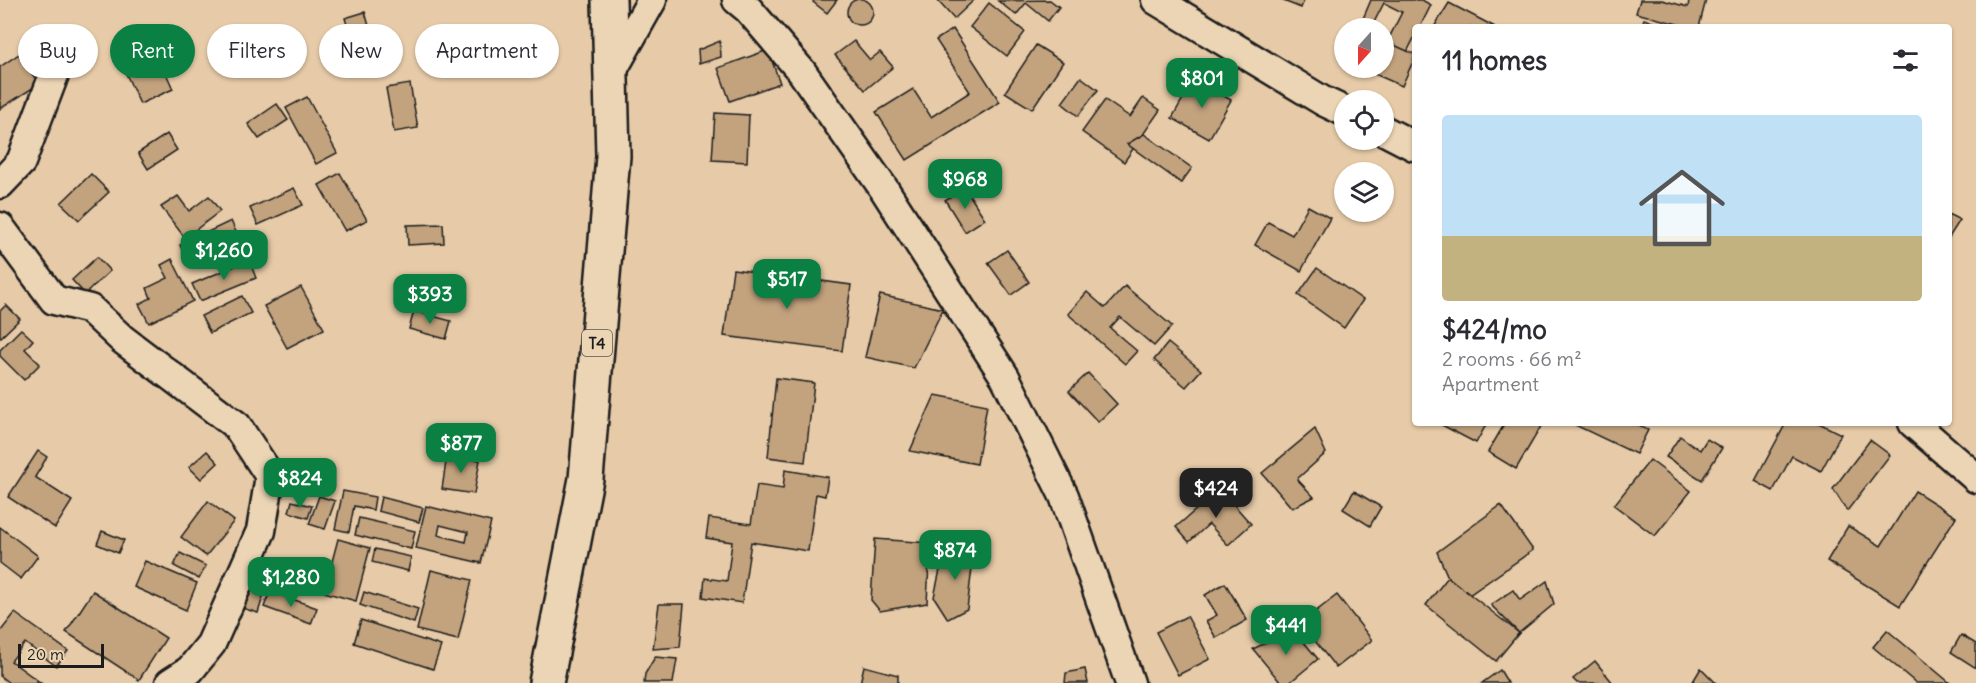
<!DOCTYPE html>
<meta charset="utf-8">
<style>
body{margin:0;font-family:Delius,sans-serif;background:#f7f7f7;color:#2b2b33;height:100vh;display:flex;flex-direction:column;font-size:22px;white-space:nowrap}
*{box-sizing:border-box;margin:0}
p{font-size:20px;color:#7c7c81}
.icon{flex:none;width:33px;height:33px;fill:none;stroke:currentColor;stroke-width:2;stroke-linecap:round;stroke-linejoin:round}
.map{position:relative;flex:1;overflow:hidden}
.drawer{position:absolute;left:1412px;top:24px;width:540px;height:402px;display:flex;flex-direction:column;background:#fff;border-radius:6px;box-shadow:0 2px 4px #0004}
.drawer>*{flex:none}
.guide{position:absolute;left:18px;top:24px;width:570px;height:54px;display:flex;gap:12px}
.needle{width:39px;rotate:201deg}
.controls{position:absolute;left:1334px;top:18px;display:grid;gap:12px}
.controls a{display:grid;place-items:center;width:60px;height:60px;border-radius:50%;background:#fff;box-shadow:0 2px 4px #0004;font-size:30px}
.scale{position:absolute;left:18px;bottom:15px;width:86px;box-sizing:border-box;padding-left:6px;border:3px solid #1c1c1c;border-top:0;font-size:16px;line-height:21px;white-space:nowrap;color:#1c1c1c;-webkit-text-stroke:4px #ecd5b5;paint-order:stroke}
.price{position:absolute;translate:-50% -51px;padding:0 14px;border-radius:12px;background:#0b8043;color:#fff;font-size:20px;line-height:39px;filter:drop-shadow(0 2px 3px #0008)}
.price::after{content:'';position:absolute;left:50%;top:36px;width:18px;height:14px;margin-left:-9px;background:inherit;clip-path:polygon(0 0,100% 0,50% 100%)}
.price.on{background:#222;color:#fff}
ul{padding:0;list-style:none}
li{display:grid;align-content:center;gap:12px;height:318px;padding:0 30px}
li+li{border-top:2px solid #e1e1e2}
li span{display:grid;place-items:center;height:186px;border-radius:6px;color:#555}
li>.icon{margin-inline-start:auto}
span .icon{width:108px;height:108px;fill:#fffc;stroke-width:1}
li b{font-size:26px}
h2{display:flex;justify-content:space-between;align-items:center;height:72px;padding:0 30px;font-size:26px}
.chip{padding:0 21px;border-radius:27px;background:#fff;box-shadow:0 2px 4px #0004;font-size:21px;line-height:54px}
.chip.on{background:#0b8043;color:#fff}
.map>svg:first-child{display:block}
</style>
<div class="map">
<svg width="1976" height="683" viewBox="0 0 1976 683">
<rect width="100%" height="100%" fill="#e7cba8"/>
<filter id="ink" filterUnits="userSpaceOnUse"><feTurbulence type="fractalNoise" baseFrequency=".0167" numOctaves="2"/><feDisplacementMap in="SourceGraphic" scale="12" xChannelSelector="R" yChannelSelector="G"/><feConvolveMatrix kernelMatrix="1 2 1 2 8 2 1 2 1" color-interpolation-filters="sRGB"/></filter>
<g filter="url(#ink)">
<g fill="#c3a37e" stroke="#1c1c1c" stroke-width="1.5" fill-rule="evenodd">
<circle cx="860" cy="12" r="13"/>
<path d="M814 0H837L827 13 813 2Z"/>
<path d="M937 0H974L954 19Z"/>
<path d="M1050 0 1059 7 1048 21 1026 3 1016 15 998 1Z"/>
<path d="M1281 0H1304L1301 8Z"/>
<path d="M1371 0H1422L1431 5 1420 27H1414V38L1406 54 1386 44 1402 12 1384 3 1371 28H1359Z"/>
<path d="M1640 0H1662L1688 7 1689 0H1706L1699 27H1689L1636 13Z"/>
<path d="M989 3 1025 32 1007 56 970 27Z"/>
<path d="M1449 3 1495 27H1434Z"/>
<path d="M365 12 374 43 354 49 345 18Z"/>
<path d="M1644 19 1666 27H1641Z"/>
<path d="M953 29 1000 102 907 160 876 112 913 89 931 117 970 92 936 40Z"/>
<path d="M1383 40 1414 54V59L1402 86 1361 68H1383Z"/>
<path d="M720 41 721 57 699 64 698 50Z"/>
<path d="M854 41 870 60 880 52 893 67 865 90 835 55Z"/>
<path d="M1036 45 1063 62 1032 109 1005 92Z"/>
<path d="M154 46 173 89 140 104 120 61Z"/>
<path d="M768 50 780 83 730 101 718 68Z"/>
<path d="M19 54 39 84 0 109V67Z"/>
<path d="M1081 77 1098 90 1078 116 1062 103Z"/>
<path d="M1194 79 1231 100 1209 139 1172 118Z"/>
<path d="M410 84 418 128 394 132 386 88Z"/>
<path d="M307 97 337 153 316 164 286 108Z"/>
<path d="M1143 98 1160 110 1124 162 1082 132 1105 100 1130 117Z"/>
<path d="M277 104 288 120 259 139 248 124Z"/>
<path d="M715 113 749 115 747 162 712 160Z"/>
<path d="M167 134 177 150 148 169 138 153Z"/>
<path d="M1144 134 1192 168 1181 183 1127 144Z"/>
<path d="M340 173 367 220 345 231 319 185Z"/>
<path d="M91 174 109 192 79 220 61 203Z"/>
<path d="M294 188 303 205 258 225 250 208Z"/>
<path d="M965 188 985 219 965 232 945 200Z"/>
<path d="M178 196 189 211 209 196 220 211 185 238 161 207Z"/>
<path d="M1308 206 1330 218 1301 271 1255 245 1268 222 1292 235Z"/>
<path d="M1948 214 1960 220 1948 239Z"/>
<path d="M231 221 247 256 232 263 225 249 189 265 180 245Z"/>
<path d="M443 224 444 243 408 245 407 225Z"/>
<path d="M1007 250 1029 282 1011 295 988 263Z"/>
<path d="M97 257 110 271 85 294 72 280Z"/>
<path d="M172 259 193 301 149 323 139 304 151 298 147 288 168 278 161 265Z"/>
<path d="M249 260 256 278 200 301 192 284Z"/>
<path d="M1317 268 1363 300 1344 328 1298 295Z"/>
<path d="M733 269 851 285 842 351 724 336Z"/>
<path d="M1125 286 1172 326 1154 346 1120 317 1110 328 1137 351 1125 364 1068 314 1087 292 1105 308Z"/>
<path d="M301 287 324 329 287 348 264 306Z"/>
<path d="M880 295 943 309 914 368 865 357Z"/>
<path d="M242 296 251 313 210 333 201 316Z"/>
<path d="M6 305 20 319 0 338V311Z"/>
<path d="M414 311 451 321 446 339 409 329Z"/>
<path d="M21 329 33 340 25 349 40 364 24 380 0 356V350Z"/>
<path d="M1168 343 1201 370 1186 387 1154 360Z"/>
<path d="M1088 373 1117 404 1098 422 1069 391Z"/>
<path d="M776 378 814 383 805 462 768 457Z"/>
<path d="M935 395 987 405 977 464 910 451Z"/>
<path d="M1438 423H1487L1476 443Z"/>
<path d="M1505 423H1543L1516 469 1488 452Z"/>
<path d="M1576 423H1633L1648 430 1636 454 1575 425Z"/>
<path d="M1786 423H1819L1841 434 1821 471 1792 456 1773 491 1755 481Z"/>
<path d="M1315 429 1326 453 1297 479 1314 497 1292 508 1262 473Z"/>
<path d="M1680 436 1700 450 1707 439 1722 448 1702 480 1666 457Z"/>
<path d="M1870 440 1890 455 1847 511 1833 489Z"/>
<path d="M38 451 47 457 35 477 72 501 55 528 8 497Z"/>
<path d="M207 451 218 463 201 479 189 467Z"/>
<path d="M447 455 480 460 474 494 442 489Z"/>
<path d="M1650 460 1691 491 1655 536 1614 505Z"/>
<path d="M785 470 828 477 825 496 816 494 808 551 751 542 742 603 703 597 705 578 727 581 732 542 706 538 709 518 751 524 757 485 783 489Z"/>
<path d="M1220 489 1251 524 1228 545 1209 524 1189 542 1176 527Z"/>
<path d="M343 491 375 497 373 510 354 506 349 532 335 529Z"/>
<path d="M1354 491 1381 507 1370 526 1343 509Z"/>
<path d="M1915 491 1956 517 1900 606 1827 561 1848 526 1881 546Z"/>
<path d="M319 496 335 501 325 529 309 524Z"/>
<path d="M381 497 423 508 419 522 378 511Z"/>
<path d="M208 501 234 521 206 556 181 537Z"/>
<path d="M292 501 312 506 308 518 289 512Z"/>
<path d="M1501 505 1533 550 1469 595 1448 577 1437 552Z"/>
<path d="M426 506 491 522 481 563 416 548ZM440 525 468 532 466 542 438 535Z"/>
<path d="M359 518 415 531 411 549 355 535Z"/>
<path d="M0 527 38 556 21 579 0 563Z"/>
<path d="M102 531 124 540 118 553 97 544Z"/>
<path d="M338 539 370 548 356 601 324 592Z"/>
<path d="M875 539 930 543 927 603 880 611 871 600Z"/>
<path d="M945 547 978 551 972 568 967 609 948 619 934 597Z"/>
<path d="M375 549 411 557 408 571 372 562Z"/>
<path d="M180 553 206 566 199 579 174 566Z"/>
<path d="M145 561 197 583 186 610 134 587Z"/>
<path d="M431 570 472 580 458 640 417 630Z"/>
<path d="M1448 577 1519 633 1496 661 1426 605Z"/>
<path d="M1547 581 1554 604 1519 633 1491 605 1513 590 1520 600Z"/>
<path d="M250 582 266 587 258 613 242 608Z"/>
<path d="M1225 583 1247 620 1216 638 1206 621 1217 615 1205 595Z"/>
<path d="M93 591 166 638 139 680 66 632Z"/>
<path d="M270 591 317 608 311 624 264 607Z"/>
<path d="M364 592 418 609 414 623 360 605Z"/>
<path d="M1337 595 1372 640 1336 668 1301 623Z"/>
<path d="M659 604H684L680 647 653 649Z"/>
<path d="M15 613 68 651 56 666 25 643 11 661 41 683H9L0 676V632Z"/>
<path d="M1187 616 1210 659 1178 675 1156 632Z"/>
<path d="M361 620 441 646 433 669 354 643Z"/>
<path d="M1293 629 1318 659 1289 683H1281L1253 649Z"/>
<path d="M1887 630 1950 683H1916L1873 647Z"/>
<path d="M1961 635 1976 644V668L1951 652Z"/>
<path d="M655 657 677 659 673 683H644L645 674Z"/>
<path d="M1595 661 1613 683H1577L1573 679Z"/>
<path d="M864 666 898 675V683H860Z"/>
<path d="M1701 668 1716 683H1692Z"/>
<path d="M1085 669 1088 683H1065L1066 673Z"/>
<path d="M1500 670 1508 683H1482Z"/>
</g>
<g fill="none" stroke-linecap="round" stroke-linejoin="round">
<g stroke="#1c1c1c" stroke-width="33">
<g id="minor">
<path d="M737 0 748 9 802 72 884 189 1005 377 1064 496 1130 683"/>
<path d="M1156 0 1323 101 1344 111"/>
<path d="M611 73 652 0"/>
<path d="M1383 130 1414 146"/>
<path d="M0 184 21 162 63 51"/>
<path d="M0 227 54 300 90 309 122 339 237 426 270 476 261 531 211 644 190 670 170 683"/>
<path d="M1913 423 1976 478"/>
</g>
</g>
<g stroke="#1c1c1c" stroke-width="38">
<path id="highway" d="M546 683 586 479 613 156 609 0"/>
</g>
<use href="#minor" stroke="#ecd5b5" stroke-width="28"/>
<use href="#highway" stroke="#ecd5b5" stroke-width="33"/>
</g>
</g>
<g text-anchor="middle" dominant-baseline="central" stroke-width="6" stroke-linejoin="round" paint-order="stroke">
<rect fill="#ecd5b5" stroke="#5a544a" stroke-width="1.5" x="582" y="330" width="30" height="26" rx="4.5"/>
<g font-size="16" font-weight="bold" fill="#1c1c1c">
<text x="597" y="343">T4</text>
</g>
</g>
</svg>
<div class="controls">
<a><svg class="needle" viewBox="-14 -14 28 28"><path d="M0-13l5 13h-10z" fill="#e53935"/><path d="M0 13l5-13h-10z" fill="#7c7c81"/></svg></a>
<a><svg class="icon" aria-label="locate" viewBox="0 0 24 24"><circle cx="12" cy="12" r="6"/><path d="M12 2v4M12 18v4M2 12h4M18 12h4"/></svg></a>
<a><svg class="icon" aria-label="layers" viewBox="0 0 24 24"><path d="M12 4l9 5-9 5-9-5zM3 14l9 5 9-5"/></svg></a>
</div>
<div class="scale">20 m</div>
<b class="price" style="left:1202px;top:109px">$801</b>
<b class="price" style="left:965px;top:210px">$968</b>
<b class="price" style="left:224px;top:281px">$1,260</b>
<b class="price" style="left:787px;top:310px">$517</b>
<b class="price" style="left:430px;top:325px">$393</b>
<b class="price" style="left:461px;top:474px">$877</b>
<b class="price" style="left:300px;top:509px">$824</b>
<b class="price on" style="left:1216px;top:519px">$424</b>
<b class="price" style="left:955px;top:581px">$874</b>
<b class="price" style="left:291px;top:608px">$1,280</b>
<b class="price" style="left:1286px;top:656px">$441</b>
<div class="guide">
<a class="chip">Buy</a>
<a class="chip on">Rent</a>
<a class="chip">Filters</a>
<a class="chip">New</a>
<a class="chip">Apartment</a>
</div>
<section class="drawer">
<h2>11 homes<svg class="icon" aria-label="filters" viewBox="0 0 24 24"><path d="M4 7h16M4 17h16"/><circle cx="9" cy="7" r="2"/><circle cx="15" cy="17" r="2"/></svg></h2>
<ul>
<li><span style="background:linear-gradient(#bfe0f5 65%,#c2b280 0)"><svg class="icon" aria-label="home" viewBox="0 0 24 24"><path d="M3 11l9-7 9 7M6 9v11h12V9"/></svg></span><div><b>$424/mo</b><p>2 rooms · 66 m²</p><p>Apartment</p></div></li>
</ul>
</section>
</div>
